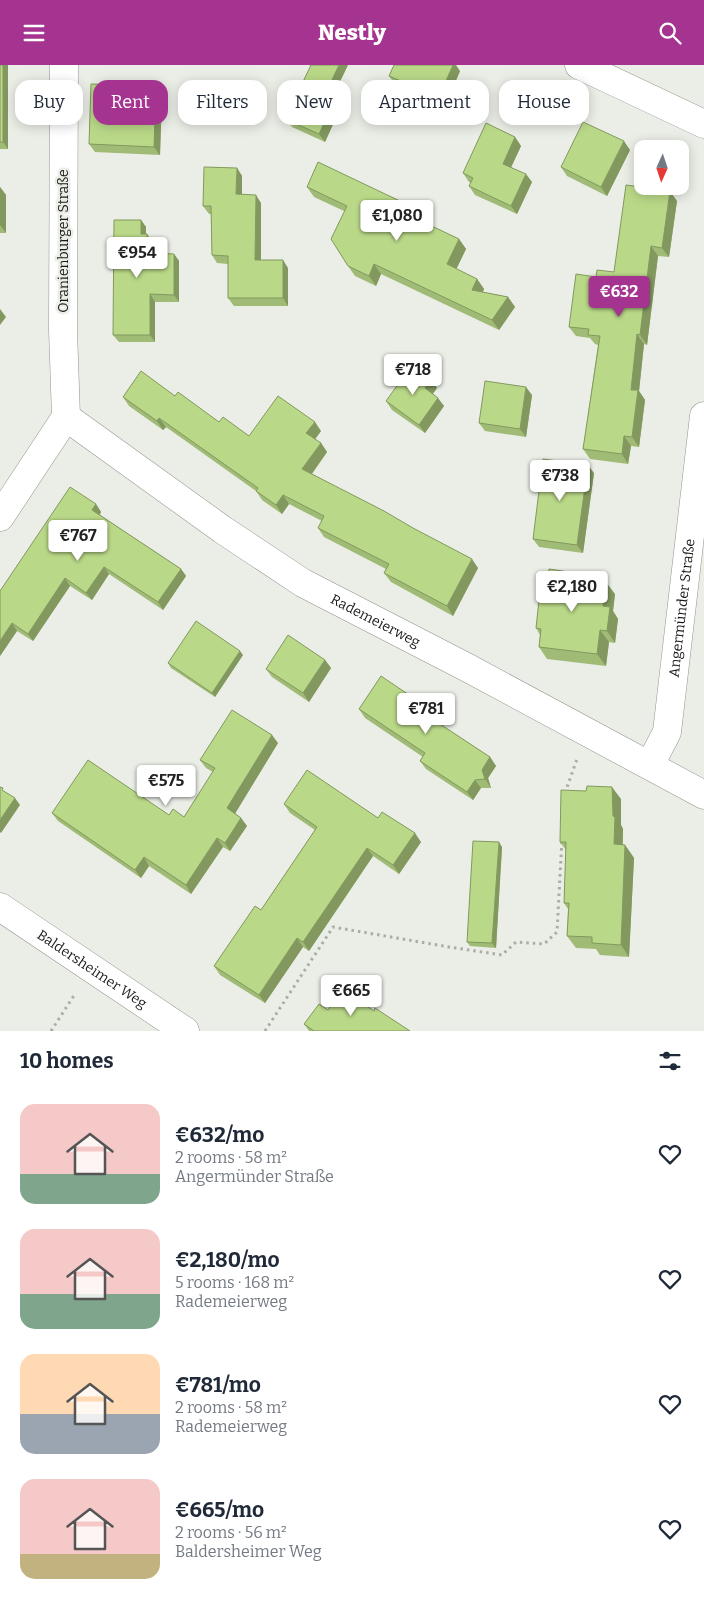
<!DOCTYPE html>
<meta charset="utf-8">
<style>
body{margin:0;font-family:Bitter,serif;background:#f2f2f3;color:#1f2937;height:100vh;display:flex;flex-direction:column;font-size:19px;white-space:nowrap}
*{box-sizing:border-box;margin:0}
p{font-size:16px;color:#747a83}
.icon{flex:none;width:28px;height:28px;fill:none;stroke:currentColor;stroke-width:2;stroke-linecap:round;stroke-linejoin:round}
.map{position:relative;height:966px;overflow:hidden}
.side{display:flex;flex-direction:column;background:#fff;flex:1}
.side>*{flex:none}
.hud{position:absolute;left:15px;top:15px;width:675px;height:45px;display:flex;gap:10px}
.needle{width:32px;rotate:183deg}
.buttons{position:absolute;left:634px;top:75px;display:grid;gap:10px}
.buttons a{display:grid;place-items:center;width:55px;height:55px;border-radius:10px;background:#fff;box-shadow:0 2px 12px #0003;font-size:25px}
.price{position:absolute;translate:-50% -42px;padding:0 11px;border-radius:5px;background:#fff;color:#222;font-size:16px;line-height:32px;filter:drop-shadow(0 1px 2px #0008)}
.price::after{content:'';position:absolute;left:50%;top:30px;width:15px;height:11px;margin-left:-8px;background:inherit;clip-path:polygon(0 0,100% 0,50% 100%)}
.price.active{background:#a53491;color:#fff}
ul{padding:0;list-style:none}
li{display:flex;align-items:center;gap:15px;height:125px;padding:0 20px}
li span{display:grid;place-items:center;flex:none;width:140px;height:100px;border-radius:15px;color:#555}
li>.icon{margin-inline-start:auto}
span .icon{width:60px;height:60px;fill:#fffc;stroke-width:1}
li b{font-size:21px}
h2{display:flex;justify-content:space-between;align-items:center;height:60px;padding:0 20px;font-size:21px}
.chip{padding:0 18px;border-radius:15px;background:#fff;box-shadow:0 2px 12px #0003;font-size:18px;line-height:45px}
.chip.active{background:#a53491;color:#fff}
header{display:flex;justify-content:space-between;align-items:center;height:65px;padding:0 20px;background:#a53491;color:#fff;font-size:22px;font-weight:800}
.map>svg:first-child{display:block}
</style>
<header><svg class="icon" aria-label="menu" viewBox="0 0 24 24"><path d="M4 6h16M4 12h16M4 18h16"/></svg>Nestly<svg class="icon" aria-label="search" viewBox="0 0 24 24"><circle cx="10" cy="10" r="6"/><path d="M15 15l6 6"/></svg></header>
<div class="map">
<svg width="704" height="966" viewBox="0 0 704 966">
<rect width="100%" height="100%" fill="#eaeee6"/>
<g fill="none" stroke-linecap="round" stroke-linejoin="round">
<g stroke="#92958e" stroke-width="29">
<g id="minor">
<path d="M64 0 63 265 66 352"/>
<path d="M579 0 704 59"/>
<path id="s1" d="M66 352 223 465 303 518 468 603 704 730"/>
<path d="M0 452 66 352"/>
<path id="s2" d="M650 700 667 667 704 351"/>
<path id="s3" d="M0 842 185 966"/>
</g>
</g>
<g stroke="#aaada6" stroke-width="3" stroke-dasharray="2.5 4" stroke-linecap="butt">
<path d="M565 728 577 694"/>
<path d="M51 966 75 929"/>
<path d="M265 966 333 862 449 882 502 890 516 877 544 879 557 867 562 774"/>
</g>
<use href="#minor" stroke="#fff" stroke-width="28"/>
</g>
<g fill="#a0bb75">
<rect x="0" y="0" width="8" height="84"/>
<path d="M309 0H348L331 35 334 37 340 44 325 77 292 62 287 55 302 22 301 21 311 1Z"/>
<path d="M460 6 445 41 395 19 389 11Z"/>
<path d="M162 30 160 90 95 87 89 79Z"/>
<path d="M515 72 521 81 511 102 532 117 517 149 475 130 469 121 471 118 469 117 463 108Z"/>
<path d="M630 85 607 131 567 111 561 102Z"/>
<path d="M237 103 242 111V130L261 138V195L288 203V241H234L228 233V199L217 198 212 190 211 149H209L203 141Z"/>
<path d="M0 122 6 130V168H0Z"/>
<path d="M307 122 411 148 409 151 459 174 466 184 456 204 477 214 484 224 483 227 508 232 515 242 499 265 381 209 376 221 355 211 348 201 344 146 314 132Z"/>
<path d="M677 136 669 192 658 191 647 280 644 279 639 326 645 335 639 382 631 381 628 399 590 394 583 384 598 280 595 279 590 273 576 271 569 262 596 212 614 207Z"/>
<path d="M141 155 146 162V169H147L152 177V189H174L179 196V237H155V277H119L113 270Z"/>
<path d="M437 323 433 329 444 341 425 368 392 345 386 336Z"/>
<path d="M532 330 526 372 485 366 479 358Z"/>
<path d="M175 331 219 357 249 371 321 366 315 374 321 378 327 387 312 409 478 503 453 551 391 517 384 508 386 504 324 472 318 463 322 456 289 439 282 449 262 435 256 426 166 362 163 365 129 341 123 332Z"/>
<path d="M594 408 583 488 539 482 533 474Z"/>
<path d="M96 439 101 447 100 450 181 504 186 511 163 545 109 509 92 535 70 521 33 576 17 566 0 591V526Z"/>
<path d="M586 515 615 529 613 546 618 554 615 578 609 577 606 601 547 594 539 582 540 570 536 563 546 527Z"/>
<path d="M243 590 215 632 171 603 168 598Z"/>
<path d="M325 595 331 603 309 637 272 612 266 604Z"/>
<path d="M421 642 419 645 490 692 496 701 488 713 491 723H481L473 735 426 704 420 696 423 692 365 653 359 644Z"/>
<path d="M278 678 235 748 241 753 247 761 230 786 223 782 191 829 149 801 141 813 58 756 52 748 169 750 184 752 213 707 206 703 200 695Z"/>
<path d="M621 734V760L623 764V780H625L634 793 629 892 600 890 596 884 576 883 567 871 568 844 564 838 566 785 560 777Z"/>
<path d="M284 739 378 753 421 777 399 809 373 791 309 886 303 882 265 938 220 910 214 901 261 845 315 765 290 748Z"/>
<path d="M502 782 496 883 470 881 467 877Z"/>
<path d="M328 945 374 946 410 966H309L304 959Z"/>
</g>
<g fill="#82985f">
<path d="M3 0H8V84L3 77Z"/>
<path d="M339 0H348L329 39 324 32Z"/>
<path d="M453 0H456L460 6 445 41 439 32Z"/>
<path d="M156 21 162 30 160 90 154 82Z"/>
<path d="M334 37 340 44 325 77 319 69Z"/>
<path d="M515 72 521 81 509 107 503 99Z"/>
<path d="M624 76 630 85 607 131 601 122Z"/>
<path d="M237 103 242 111V137L236 129Z"/>
<path d="M526 109 532 117 517 149 511 141Z"/>
<path d="M0 122 6 130V168L0 160Z"/>
<path d="M670 126 677 136 669 192 662 183Z"/>
<path d="M256 130 261 138V203L255 195Z"/>
<path d="M404 138 411 148 407 156 400 146Z"/>
<path d="M141 155 146 162V176L141 169Z"/>
<path d="M147 169 152 177V196L147 188Z"/>
<path d="M459 174 466 184 454 209 447 199Z"/>
<path d="M651 181 658 191 647 280 640 270Z"/>
<path d="M174 189 179 196V237L174 230Z"/>
<path d="M283 195 288 203V241L283 233Z"/>
<path d="M374 199 381 209 376 221 369 211Z"/>
<path d="M477 214 484 224 479 235 472 225Z"/>
<path d="M150 229 155 237V277L150 270Z"/>
<path d="M508 232 515 242 499 265 492 255Z"/>
<path d="M0 244 6 252 0 260Z"/>
<path d="M637 269 644 279 639 326 645 335 639 382 632 372 631 325Z"/>
<path d="M431 314 437 323 431 331 425 323Z"/>
<path d="M526 322 532 330 526 372 520 364Z"/>
<path d="M438 333 444 341 425 368 419 360Z"/>
<path d="M159 353 166 362 163 365 157 356Z"/>
<path d="M315 357 321 366 313 377 306 368Z"/>
<path d="M624 371 631 381 628 399 622 389Z"/>
<path d="M321 378 327 387 308 414 302 404Z"/>
<path d="M588 400 594 408 583 488 577 480Z"/>
<path d="M283 430 289 439 282 449 276 440Z"/>
<path d="M96 439 101 447 98 452 92 445Z"/>
<path d="M472 494 478 503 453 551 447 541Z"/>
<path d="M104 502 109 509 92 535 86 528Z"/>
<path d="M181 504 186 511 163 545 158 537Z"/>
<path d="M582 509 590 521 581 514Z"/>
<path d="M65 513 70 521 33 576 28 569Z"/>
<path d="M606 517 615 529 613 546 618 554 615 578 607 566 603 541Z"/>
<path d="M12 558 17 566 0 591V576Z"/>
<path d="M600 565 609 577 606 601 597 589Z"/>
<path d="M240 586 243 590 215 632 212 628Z"/>
<path d="M325 595 331 603 309 637 303 628Z"/>
<path d="M415 634 421 642 417 648 411 640Z"/>
<path d="M272 670 278 678 233 752 227 743Z"/>
<path d="M490 692 496 701 488 713 491 723 485 714 482 705Z"/>
<path d="M475 715 481 723 473 735 467 727Z"/>
<path d="M612 722 621 734V760L623 764 622 791 614 779Z"/>
<path d="M15 733 20 740 1 768 0 767V755Z"/>
<path d="M241 753 247 761 230 786 225 778Z"/>
<path d="M415 768 421 777 399 809 393 800Z"/>
<path d="M217 773 223 782 191 829 186 820Z"/>
<path d="M499 777 502 782 496 883 492 878Z"/>
<path d="M625 780 634 793 629 892 621 880Z"/>
<path d="M367 783 373 791 309 886 303 877Z"/>
<path d="M144 792 149 801 141 813 135 805Z"/>
<path d="M297 873 303 882 265 938 259 930Z"/>
</g>
<g fill="#bad988" stroke="#82985f">
<rect x="0" y="0" width="3" height="77"/>
<path d="M311 0H339L324 32 334 37 319 69 287 55 302 22 301 21Z"/>
<path d="M394 0H453L439 32 389 11Z"/>
<path d="M91 19 156 21 154 82 89 79Z"/>
<path d="M583 57 624 76 601 122 561 102Z"/>
<path d="M486 58 515 72 503 99 526 109 511 141 469 121 473 113 463 108Z"/>
<path d="M318 97 404 138 400 146 459 174 447 199 477 214 472 225 508 232 492 255 374 199 369 211 348 201 331 174 347 141 307 122Z"/>
<path d="M204 102 237 103 236 129 256 130 255 195H283V233H228V191L212 190 211 141H203Z"/>
<path d="M626 120 670 126 662 183 651 181 640 270 637 269 631 325H638L632 372 624 371 622 389 583 384 600 271 588 270 589 264 569 262 576 209 596 212 597 205 614 207Z"/>
<path d="M114 155H141V169H147V188L174 189V230L150 229V270H113Z"/>
<path d="M412 300 431 314 425 323 438 333 419 360 386 336Z"/>
<path d="M141 306 175 331 178 327 219 357 223 352 249 371 278 331 315 357 306 368 321 378 302 404 384 446 413 463 472 494 447 541 384 508 389 499 318 463 324 451 283 430 276 440 256 426 258 423 159 353 157 356 123 332Z"/>
<path d="M485 316 526 322 520 364 479 358Z"/>
<path d="M543 394 588 400 577 480 533 474Z"/>
<path d="M70 422 96 439 92 445 181 504 158 537 104 502 86 528 65 513 28 569 12 558 0 576V526Z"/>
<path d="M549 504 582 509 581 514 606 517 603 541 610 542 607 566 600 565 597 589 539 582 541 564 536 563 540 526 546 527Z"/>
<path d="M196 556 240 586 212 628 168 598Z"/>
<path d="M288 570 325 595 303 628 266 604Z"/>
<path d="M381 611 415 634 411 640 490 692 482 705 485 714 475 715 467 727 420 696 425 688 359 644Z"/>
<path d="M232 645 272 670 227 743 241 753 225 778 217 773 186 820 144 792 135 805 52 748 88 695 169 750 173 744 184 752 215 703 200 695Z"/>
<path d="M307 705 378 753 382 747 415 768 393 800 367 783 303 877 297 873 259 930 214 901 255 841 261 845 317 762 284 739Z"/>
<path d="M587 721 612 722 613 751 615 752 614 779 625 780 621 880 592 878V872L567 871 569 838H564L566 777H560L561 725 586 726Z"/>
<path d="M0 722 3 723 2 725 15 733 0 755Z"/>
<path d="M473 776 499 777 492 878 467 877Z"/>
<path d="M342 924 374 946 375 943 410 966H314L304 959 319 939 328 945Z"/>
</g>
<g text-anchor="middle" dominant-baseline="central" stroke-width="5" stroke-linejoin="round" paint-order="stroke">
<g font-size="14" fill="#181916" stroke="#eaeee6">
<text transform="translate(63 176) rotate(-90)">Oranienburger Straße</text>
<text stroke="none"><textPath href="#s2" startOffset="162">Angermünder Straße</textPath></text>
<text stroke="none"><textPath href="#s1" startOffset="371">Rademeierweg</textPath></text>
<text stroke="none"><textPath href="#s3" startOffset="111">Baldersheimer Weg</textPath></text>
</g>
</g>
</svg>
<div class="buttons">
<a><svg class="needle" viewBox="-14 -14 28 28"><path d="M0-13l5 13h-10z" fill="#e53935"/><path d="M0 13l5-13h-10z" fill="#747a83"/></svg></a>
</div>
<b class="price" style="left:397px;top:177px">€1,080</b>
<b class="price" style="left:137px;top:214px">€954</b>
<b class="price active" style="left:619px;top:253px">€632</b>
<b class="price" style="left:413px;top:331px">€718</b>
<b class="price" style="left:560px;top:437px">€738</b>
<b class="price" style="left:78px;top:497px">€767</b>
<b class="price" style="left:572px;top:548px">€2,180</b>
<b class="price" style="left:426px;top:670px">€781</b>
<b class="price" style="left:166px;top:742px">€575</b>
<b class="price" style="left:351px;top:952px">€665</b>
<div class="hud">
<a class="chip">Buy</a>
<a class="chip active">Rent</a>
<a class="chip">Filters</a>
<a class="chip">New</a>
<a class="chip">Apartment</a>
<a class="chip">House</a>
</div>
</div>
<section class="side">
<h2>10 homes<svg class="icon" aria-label="filters" viewBox="0 0 24 24"><path d="M4 7h16M4 17h16"/><circle cx="9" cy="7" r="2"/><circle cx="15" cy="17" r="2"/></svg></h2>
<ul>
<li><span style="background:linear-gradient(#f6c9c9 70%,#7fa58c 0)"><svg class="icon" aria-label="home" viewBox="0 0 24 24"><path d="M3 11l9-7 9 7M6 9v11h12V9"/></svg></span><div><b>€632/mo</b><p>2 rooms · 58 m²</p><p>Angermünder Straße</p></div><svg class="icon" aria-label="heart" viewBox="0 0 24 24"><path d="M12 20l-8-8c-3-5 5-10 8-4 3-6 11-1 8 4z"/></svg></li>
<li><span style="background:linear-gradient(#f6c9c9 65%,#7fa58c 0)"><svg class="icon" aria-label="home" viewBox="0 0 24 24"><path d="M3 11l9-7 9 7M6 9v11h12V9"/></svg></span><div><b>€2,180/mo</b><p>5 rooms · 168 m²</p><p>Rademeierweg</p></div><svg class="icon" aria-label="heart" viewBox="0 0 24 24"><path d="M12 20l-8-8c-3-5 5-10 8-4 3-6 11-1 8 4z"/></svg></li>
<li><span style="background:linear-gradient(#ffd9b3 60%,#9aa5b1 0)"><svg class="icon" aria-label="home" viewBox="0 0 24 24"><path d="M3 11l9-7 9 7M6 9v11h12V9"/></svg></span><div><b>€781/mo</b><p>2 rooms · 58 m²</p><p>Rademeierweg</p></div><svg class="icon" aria-label="heart" viewBox="0 0 24 24"><path d="M12 20l-8-8c-3-5 5-10 8-4 3-6 11-1 8 4z"/></svg></li>
<li><span style="background:linear-gradient(#f6c9c9 75%,#c2b280 0)"><svg class="icon" aria-label="home" viewBox="0 0 24 24"><path d="M3 11l9-7 9 7M6 9v11h12V9"/></svg></span><div><b>€665/mo</b><p>2 rooms · 56 m²</p><p>Baldersheimer Weg</p></div><svg class="icon" aria-label="heart" viewBox="0 0 24 24"><path d="M12 20l-8-8c-3-5 5-10 8-4 3-6 11-1 8 4z"/></svg></li>
</ul>
</section>
